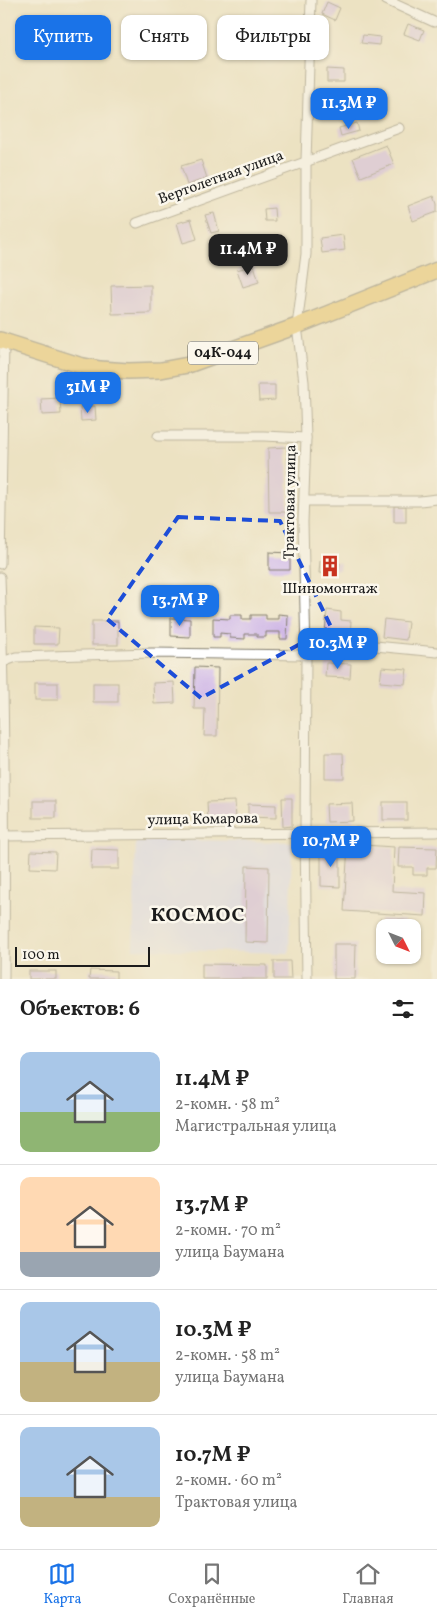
<!DOCTYPE html>
<html lang="ru">
<meta charset="utf-8">
<style>
body{margin:0;font-family:Vollkorn,serif;background:#f2f2f2;color:#222;height:100vh;display:flex;flex-direction:column;font-size:19px;white-space:nowrap}
*{box-sizing:border-box;margin:0}
p{font-size:16px;color:#767676}
.icon{flex:none;width:28px;height:28px;fill:none;stroke:currentColor;stroke-width:2;stroke-linecap:round;stroke-linejoin:round}
.map{position:relative;height:979px;overflow:hidden}
.sheet{display:flex;flex-direction:column;background:#fff;flex:1}
.sheet>*{flex:none}
.hud{position:absolute;left:15px;top:15px;width:408px;height:45px;display:flex;gap:10px}
.needle{width:32px;rotate:132deg}
.buttons{position:absolute;left:376px;top:919px;display:grid;gap:10px}
.buttons a{display:grid;place-items:center;width:45px;height:45px;border-radius:10px;background:#fff;box-shadow:0 1px 4px #0004;font-size:25px}
.scale{position:absolute;left:15px;bottom:12px;width:135px;box-sizing:border-box;padding-left:5px;border:2px solid #1c1c1c;border-top:0;font-size:14px;line-height:18px;white-space:nowrap;color:#1c1c1c;-webkit-text-stroke:4px #fbf7ec;paint-order:stroke}
.price{position:absolute;translate:-50% -42px;padding:0 11px;border-radius:10px;background:#1a73e8;color:#fff;font-size:16px;line-height:32px;filter:drop-shadow(0 1px 2px #0008)}
.price::after{content:'';position:absolute;left:50%;top:30px;width:15px;height:11px;margin-left:-8px;background:inherit;clip-path:polygon(0 0,100% 0,50% 100%)}
.price.selected{background:#222;color:#fff}
ul{padding:0;list-style:none}
li{display:flex;align-items:center;gap:15px;height:125px;padding:0 20px}
li+li{border-top:1px solid #e0e0e0}
li span{display:grid;place-items:center;flex:none;width:140px;height:100px;border-radius:10px;color:#555}
li>.icon{margin-inline-start:auto}
span .icon{width:60px;height:60px;fill:#fffc;stroke-width:1}
li b{font-size:21px}
h2{display:flex;justify-content:space-between;align-items:center;height:60px;padding:0 20px;font-size:21px}
.pill{padding:0 18px;border-radius:10px;background:#fff;box-shadow:0 1px 4px #0004;font-size:18px;line-height:45px}
.pill.selected{background:#1a73e8;color:#fff}
.tabs{display:flex;justify-content:space-around;align-items:center;height:70px;border-top:1px solid #e0e0e0;background:#fff;font-size:14px;color:#767676}
.tabs a{display:grid;justify-items:center;gap:2px}
.tabs .selected{color:#1a73e8}
.map>svg:first-child{display:block}
</style>
<div class="map">
<svg width="437" height="979" viewBox="0 0 437 979">
<rect width="100%" height="100%" fill="#fbf7ec"/>
<filter id="ink" filterUnits="userSpaceOnUse"><feTurbulence type="fractalNoise" baseFrequency=".02" numOctaves="2"/><feDisplacementMap in="SourceGraphic" scale="10" xChannelSelector="R" yChannelSelector="G"/><feConvolveMatrix kernelMatrix="1 2 1 2 8 2 1 2 1" color-interpolation-filters="sRGB"/></filter>
<filter id="wash" filterUnits="userSpaceOnUse"><feTurbulence type="fractalNoise" baseFrequency=".0096" numOctaves="4" result="noise"/><feDisplacementMap in="SourceGraphic" scale="20" xChannelSelector="R" yChannelSelector="G"/><feGaussianBlur stdDeviation="1.12" result="paint"/><feColorMatrix in="noise" values="0 0 0 0 0 0 0 0 0 0 0 0 0 0 0 0 0 1.4 0 .05"/><feComposite in="paint" operator="in"/></filter>
<g filter="url(#wash)">
<rect width="100%" height="100%" fill="#ece2c2"/>
<path fill="#d5d8f9" d="M136 839 292 842 289 953 133 949Z"/>
<g id="blocks">
<g fill="#ceb5e6">
<path d="M327 2 340 8 335 20 322 14Z"/>
<path d="M408 24 424 30 420 40 404 34Z"/>
<path d="M363 35 380 37 379 45 361 43Z"/>
<path d="M327 69 344 70V82H327Z"/>
<path d="M357 123 359 131 341 136 339 128Z"/>
<path d="M386 145 394 164 361 177 353 158Z"/>
<path d="M201 160 207 178 187 185 181 166Z"/>
<path d="M434 196 437 204V212L413 221 408 206Z"/>
<path d="M274 208 275 221H265L264 209Z"/>
<path d="M214 213 219 231 211 233 205 215Z"/>
<path d="M191 219 197 239 183 243 177 223Z"/>
<path d="M343 235 345 250 322 253 320 238Z"/>
<path d="M254 265 259 282 243 287 237 270Z"/>
<path d="M151 285V313L112 314 111 286Z"/>
<path d="M258 385H275V400L259 401Z"/>
<path d="M60 398 61 414 42 415 41 399Z"/>
<path d="M95 406 96 420 81 421 80 407Z"/>
<path d="M287 447 288 512H269L268 448Z"/>
<rect x="394" y="506" width="12" height="16"/>
<path d="M269 552 290 553V570H269Z"/>
<path d="M320 561 340 563 339 570H332V574L319 573Z"/>
<path d="M327 610 341 612V620L351 621 350 636 325 634Z"/>
<path d="M278 614 288 615 287 639H280V632H266V637H257V634H245V639L230 638V634L220 633V637H213V618L230 619V615H242V619H251V615H266V619H278Z"/>
<path d="M171 618 190 619V637L171 636Z"/>
<path d="M384 619 408 622 406 640 382 637Z"/>
<rect x="92" y="621" width="26" height="24"/>
<path d="M34 627 59 628 58 644H34Z"/>
<path d="M326 663 351 664 350 678 325 677Z"/>
<path d="M195 667 218 668 217 736H204L205 709H194Z"/>
<path d="M382 667 407 669 405 684 380 682Z"/>
<path d="M174 682 175 703 154 704 153 683Z"/>
<rect x="35" y="683" width="23" height="17"/>
<rect x="93" y="683" width="25" height="19"/>
<path d="M325 753H343L344 778H325Z"/>
<path d="M282 798H292V826L283 827Z"/>
<rect x="33" y="801" width="23" height="17"/>
<path d="M235 801 236 820 208 821 207 802Z"/>
<rect x="383" y="802" width="24" height="18"/>
<path d="M352 803 353 821 327 822 326 804Z"/>
<path d="M248 804 276 805V818L248 817Z"/>
<path d="M348 844 394 847 392 891 426 893 425 916 344 911Z"/>
<path d="M399 847 437 848 436 868H427V875H413V867H398Z"/>
<path d="M92 849 119 850V869H91Z"/>
<path d="M321 850H340V887L321 886Z"/>
<path d="M31 851 56 852 55 869 30 868Z"/>
<path d="M246 866 269 867 268 943 245 942Z"/>
<path d="M380 919 404 920V928H385V944H378Z"/>
<path d="M334 944H356L355 979H334Z"/>
<path d="M274 961H290L291 979H274Z"/>
<path d="M202 964 267 965V979H202Z"/>
<path d="M90 970 116 971V979H89Z"/>
<rect x="29" y="971" width="27" height="8"/>
</g>
</g>
</g>
<g filter="url(#ink)">
<use href="#blocks" fill-opacity="0" stroke="#847f6f" stroke-width="1"/>
<g fill="none" stroke-linecap="round" stroke-linejoin="round">
<g stroke="#847f6f" stroke-width="11">
<g id="street">
<path d="M386 0 434 22"/>
<path d="M137 223 399 128"/>
<path d="M158 436H264L306 438"/>
<path d="M305 501H420L437 499"/>
<path d="M0 564 4 342"/>
<path d="M0 577C5 711 5 845 4 979"/>
<path d="M0 663 16 657 152 653 306 655 324 641 437 652"/>
<path d="M0 836 437 832"/>
<path d="M307 979 305 833 306 655 303 522 306 438 304 382 297 326 306 254V161L311 0"/>
</g>
</g>
<g stroke="#847f6f" stroke-width="18">
<path id="primary" d="M0 340 79 365 100 369 128 371 161 370 188 365 297 326 437 270"/>
</g>
<use href="#street" stroke="#fff" stroke-width="9"/>
<use href="#primary" stroke="#ebc669" stroke-width="15"/>
</g>
</g>
<path d="M0 0H437V979H0ZM178 517 280 521 331 627 201 698 107 619Z" fill="#ece2c2" fill-opacity=".55" fill-rule="evenodd"/>
<path fill="none" stroke="#1d4ed8" stroke-width="4" stroke-dasharray="10 6" stroke-linejoin="round" d="M178 517 280 521 331 627 201 698 107 619Z"/>
<defs>
<g id="building-bare" transform="scale(1.725)"><path d="M-4-6H4V6H1V3H-1V6H-4ZM-2.5-4.3h1.7v1.8h-1.7ZM.8-4.3h1.7v1.8H.8ZM-2.5-1h1.7V.8h-1.7ZM.8-1h1.7V.8H.8Z" fill="#c8321e" stroke="#fbf7ec" stroke-width="2.5" paint-order="stroke"/></g>
</defs>
<g fill-rule="evenodd">
<use href="#building-bare" x="330" y="566"/>
</g>
<g text-anchor="middle" dominant-baseline="central" stroke-width="5" stroke-linejoin="round" paint-order="stroke">
<rect fill="#fbf7ec" stroke="#5f5e5a" stroke-width="1" x="188" y="341.5" width="70" height="23" rx="4"/>
<g font-size="14" font-weight="bold" fill="#1c1c1c">
<text x="223" y="353">04К-044</text>
</g>
<g font-size="15" fill="#1c1c1c" stroke="#fbf7ec">
<text transform="translate(221 178) rotate(-20)">Вертолетная улица</text>
<text transform="translate(291 502) rotate(-89)">Трактовая улица</text>
<text transform="translate(203 820) rotate(-1)">улица Комарова</text>
</g>
<g font-size="15" fill="#1c1c1c" stroke="#fbf7ec">
<text x="330" y="589">Шиномонтаж</text>
</g>
<g font-size="20" font-weight="bold" letter-spacing="1" fill="#1c1c1c" stroke="#fbf7ec">
<text x="198" y="916">КОСМОС</text>
</g>
</g>
</svg>
<div class="buttons">
<a><svg class="needle" viewBox="-14 -14 28 28"><path d="M0-13l5 13h-10z" fill="#e53935"/><path d="M0 13l5-13h-10z" fill="#767676"/></svg></a>
</div>
<div class="scale">100 m</div>
<b class="price" style="left:349px;top:130px">11.3M ₽</b>
<b class="price selected" style="left:248px;top:276px">11.4M ₽</b>
<b class="price" style="left:88px;top:414px">31M ₽</b>
<b class="price" style="left:180px;top:627px">13.7M ₽</b>
<b class="price" style="left:338px;top:670px">10.3M ₽</b>
<b class="price" style="left:331px;top:868px">10.7M ₽</b>
<div class="hud">
<a class="pill selected">Купить</a>
<a class="pill">Снять</a>
<a class="pill">Фильтры</a>
</div>
</div>
<section class="sheet">
<h2>Объектов: 6<svg class="icon" aria-label="filters" viewBox="0 0 24 24"><path d="M4 7h16M4 17h16"/><circle cx="9" cy="7" r="2"/><circle cx="15" cy="17" r="2"/></svg></h2>
<ul>
<li><span style="background:linear-gradient(#a9c7e8 60%,#8fb573 0)"><svg class="icon" aria-label="home" viewBox="0 0 24 24"><path d="M3 11l9-7 9 7M6 9v11h12V9"/></svg></span><div><b>11.4M ₽</b><p>2-комн. · 58 m²</p><p>Магистральная улица</p></div></li>
<li><span style="background:linear-gradient(#ffd9b3 75%,#9aa5b1 0)"><svg class="icon" aria-label="home" viewBox="0 0 24 24"><path d="M3 11l9-7 9 7M6 9v11h12V9"/></svg></span><div><b>13.7M ₽</b><p>2-комн. · 70 m²</p><p>улица Баумана</p></div></li>
<li><span style="background:linear-gradient(#a9c7e8 60%,#c2b280 0)"><svg class="icon" aria-label="home" viewBox="0 0 24 24"><path d="M3 11l9-7 9 7M6 9v11h12V9"/></svg></span><div><b>10.3M ₽</b><p>2-комн. · 58 m²</p><p>улица Баумана</p></div></li>
<li><span style="background:linear-gradient(#a9c7e8 70%,#c2b280 0)"><svg class="icon" aria-label="home" viewBox="0 0 24 24"><path d="M3 11l9-7 9 7M6 9v11h12V9"/></svg></span><div><b>10.7M ₽</b><p>2-комн. · 60 m²</p><p>Трактовая улица</p></div></li>
</ul>
</section>
<nav class="tabs">
<a class="selected"><svg class="icon" aria-label="map" viewBox="0 0 24 24"><path d="M3 6l6-2 6 2 6-2v14l-6 2-6-2-6 2zM9 4v14M15 6v14"/></svg>Карта</a>
<a><svg class="icon" aria-label="saved" viewBox="0 0 24 24"><path d="M7 4h10v16l-5-4-5 4z"/></svg>Сохранённые</a>
<a><svg class="icon" aria-label="home" viewBox="0 0 24 24"><path d="M3 11l9-7 9 7M6 9v11h12V9"/></svg>Главная</a>
</nav>
